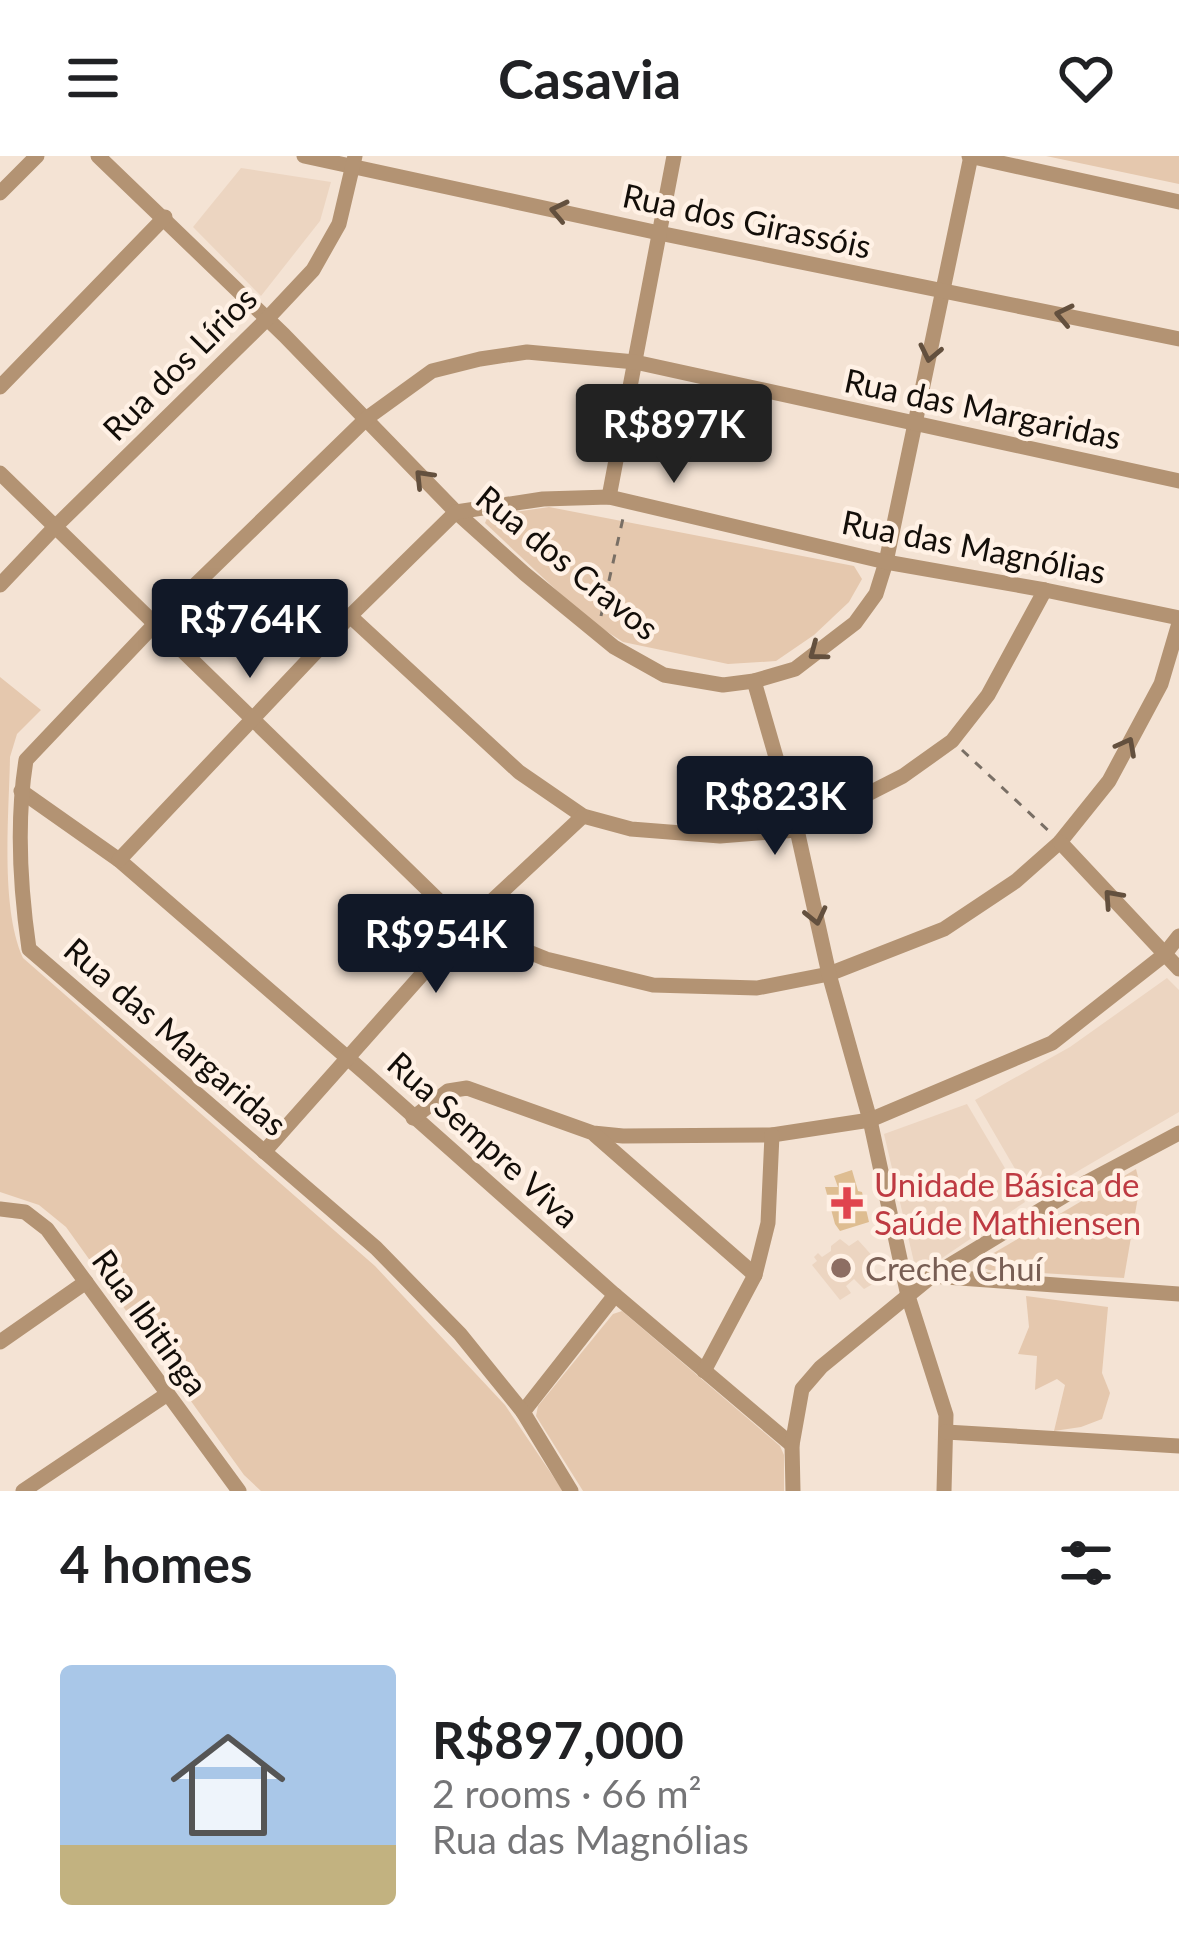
<!DOCTYPE html>
<meta charset="utf-8">
<style>
body{margin:0;font-family:Lato,sans-serif;background:#f2f2f2;color:#202124;height:100vh;display:flex;flex-direction:column;font-size:45px;white-space:nowrap}
*{box-sizing:border-box;margin:0}
p{font-size:39px;color:#757577}
.icon{flex:none;width:66px;height:66px;fill:none;stroke:currentColor;stroke-width:2;stroke-linecap:round;stroke-linejoin:round}
.map{position:relative;height:1335px;overflow:hidden}
.drawer{display:flex;flex-direction:column;background:#fff;flex:1}
.drawer>*{flex:none}
.price{position:absolute;translate:-50% -102px;padding:0 27px;border-radius:12px;background:#111827;color:#fff;font-size:39px;line-height:78px;filter:drop-shadow(0 3px 6px #0008)}
.price::after{content:'';position:absolute;left:50%;top:72px;width:36px;height:27px;margin-left:-18px;background:inherit;clip-path:polygon(0 0,100% 0,50% 100%)}
.price.on{background:#222;color:#fff}
ul{padding:0;list-style:none}
li{display:flex;align-items:center;gap:36px;height:300px;padding:0 60px}
li span{display:grid;place-items:center;flex:none;width:336px;height:240px;border-radius:12px;color:#555}
li>.icon{margin-inline-start:auto}
span .icon{width:144px;height:144px;fill:#fffc;stroke-width:1}
li b{font-size:51px}
h2{display:flex;justify-content:space-between;align-items:center;height:144px;padding:0 60px;font-size:51px}
header{display:flex;justify-content:space-between;align-items:center;height:156px;padding:0 60px;background:#fff;font-size:54px;font-weight:700}
.map>svg:first-child{display:block}
</style>
<header><svg class="icon" aria-label="menu" viewBox="0 0 24 24"><path d="M4 6h16M4 12h16M4 18h16"/></svg>Casavia<svg class="icon" aria-label="heart" viewBox="0 0 24 24"><path d="M12 20l-8-8c-3-5 5-10 8-4 3-6 11-1 8 4z"/></svg></header>
<div class="map">
<svg width="1179" height="1335" viewBox="0 0 1179 1335">
<rect width="100%" height="100%" fill="#f4e3d4"/>
<g fill="#ecd5c1">
<path d="M241 12 331 26 320 65 261 140 193 71Z"/>
<path d="M1167 822 1179 834V956L1032 1042 975 944 1070 891Z"/>
<path d="M967 948 1025 1046 917 1119 884 978Z"/>
<path d="M840 1083 849 1090 858 1084 876 1104 868 1114 878 1125 864 1133 854 1123 846 1130 851 1137 840 1144 812 1109 817 1105 814 1101 818 1097 822 1101 831 1095V1090Z"/>
</g>
<g fill="#e5c8ae">
<path d="M1046 0H1179V28Z"/>
<path d="M549 351 854 410 862 423 849 446 814 479 776 505 728 508 623 486 586 462 485 367 488 360Z"/>
<path d="M0 521 41 554 17 578 10 601C9 659 0 752 23 802L375 1110 505 1249 563 1335H261L244 1319 66 1071 39 1049 0 1036Z"/>
<path d="M1136 1013 1140 1029 1124 1122 989 1114 975 1108Z"/>
<path d="M1026 1140 1108 1151 1102 1217 1110 1237 1102 1263 1081 1271 1054 1275 1065 1229 1057 1223 1035 1234 1037 1200 1018 1198 1029 1171Z"/>
<path d="M622 1155 780 1290 784 1299V1335H583L536 1260 538 1250 613 1158Z"/>
</g>
<path fill="#debd91" d="M852 1014 858 1035 862 1036 869 1066 840 1075 835 1068 825 1031H838L834 1020Z"/>
<g fill="none" stroke-linecap="round" stroke-linejoin="round">
<g stroke="#796f65" stroke-width="3" stroke-dasharray="9 9" stroke-linecap="butt">
<path d="M601 460 624 358"/>
<path d="M962 594 1052 678"/>
</g>
<g stroke="#b39373" stroke-width="15">
<path d="M98 0 284 179 456 356 525 418 614 491 664 519 723 529 754 525 795 513 855 467 876 438 886 406 971 0"/>
<path d="M304 0 659 77 1179 183"/>
<path d="M969 0 1179 46"/>
<path d="M0 37 37 0"/>
<path d="M0 231 165 61"/>
<path d="M0 317 465 770 546 803 653 829 757 832 829 818 944 773 1016 725 1060 686 1109 625 1161 528 1179 467"/>
<path d="M609 341 674 0"/>
<path d="M0 429 55 371 266 164 313 114 339 68 355 0"/>
<path d="M350 460 519 616 583 660 631 673 720 680 797 674 903 620 952 585 988 539 1045 434"/>
<path d="M754 525 797 674 829 818 870 964 908 1140 946 1259 944 1335"/>
<path d="M21 635 119 704 365 917 615 1139 792 1289"/>
<path d="M1060 686 1179 813"/>
<path d="M119 704 350 460 456 356 543 343 609 341 886 406 1045 434 1179 462"/>
<path d="M413 962 448 935 467 932 593 977 623 980 772 979 870 964 1052 887 1164 799 1179 780"/>
<path d="M595 979 755 1119"/>
<path d="M264 996 465 770 583 660"/>
<path d="M0 1053 25 1056 47 1073 239 1335"/>
<path d="M932 1120 1179 1138"/>
<path d="M0 1186 86 1126"/>
<path d="M704 1215 755 1119 768 1067 772 979"/>
<path d="M523 1256 615 1139"/>
<path d="M946 1276 1179 1290"/>
<path d="M23 1335 166 1239"/>
<path d="M571 1335 523 1256 460 1178 376 1092 29 793C20 731 16 666 26 604L155 468 367 262 432 215 480 203 527 196 635 206 1179 325"/>
<path d="M793 1335 792 1289 802 1233 821 1211 932 1120 1087 1026 1179 977"/>
</g>
</g>
<defs><path id="oneway-chevron" d="M-2-3.5L2.5 0L-2 3.5" fill="none" stroke-width="1.6" stroke-linecap="round" stroke-linejoin="round" transform="scale(3)"/></defs>
<g stroke="#63503e">
<use href="#oneway-chevron" transform="translate(559 55) rotate(-168)"/>
<use href="#oneway-chevron" transform="translate(1064 159) rotate(-168)"/>
<use href="#oneway-chevron" transform="translate(930 197) rotate(102)"/>
<use href="#oneway-chevron" transform="translate(423 322) rotate(-134)"/>
<use href="#oneway-chevron" transform="translate(817 496) rotate(143)"/>
<use href="#oneway-chevron" transform="translate(1127 590) rotate(-62)"/>
<use href="#oneway-chevron" transform="translate(1112 742) rotate(-132)"/>
<use href="#oneway-chevron" transform="translate(816 760) rotate(77)"/>
</g>
<path fill="#e0444e" stroke="#fff1e5" stroke-width="4.5" d="M841 1029h12v12h12v12h-12v12h-12v-12h-12v-12h12z"/>
<circle fill="#8d6e63" stroke="#fff1e5" stroke-width="4.5" cx="841" cy="1112" r="12"/>
<g text-anchor="middle" dominant-baseline="central" stroke-width="9" stroke-linejoin="round" paint-order="stroke">
<g font-size="33" fill="#130e09" stroke="#fff1e5">
<text transform="translate(747 64) rotate(12)">Rua dos Girassóis</text>
<text transform="translate(179 207) rotate(-45)">Rua dos Lírios</text>
<text transform="translate(983 252) rotate(12)">Rua das Margaridas</text>
<text transform="translate(974 390) rotate(11)">Rua das Magnólias</text>
<text transform="translate(568 406) rotate(39)">Rua dos Cravos</text>
<text transform="translate(176 880) rotate(41)">Rua das Margaridas</text>
<text transform="translate(484 983) rotate(42)">Rua Sempre Viva</text>
<text transform="translate(151 1166) rotate(54)">Rua Ibitinga</text>
</g>
<g font-size="33" fill="#be3a42" stroke="#fff1e5" text-anchor="start">
<text x="874" y="1028">Unidade Básica de<tspan x="874" dy="38">Saúde Mathiensen</tspan></text>
</g>
<g font-size="33" fill="#785e54" stroke="#fff1e5" text-anchor="start">
<text x="865" y="1112">Creche Chuí</text>
</g>
</g>
</svg>
<b class="price on" style="left:674px;top:330px">R$897K</b>
<b class="price" style="left:250px;top:525px">R$764K</b>
<b class="price" style="left:775px;top:702px">R$823K</b>
<b class="price" style="left:436px;top:840px">R$954K</b>
</div>
<section class="drawer">
<h2>4 homes<svg class="icon" aria-label="filters" viewBox="0 0 24 24"><path d="M4 7h16M4 17h16"/><circle cx="9" cy="7" r="2"/><circle cx="15" cy="17" r="2"/></svg></h2>
<ul>
<li><span style="background:linear-gradient(#a9c7e8 75%,#c2b280 0)"><svg class="icon" aria-label="home" viewBox="0 0 24 24"><path d="M3 11l9-7 9 7M6 9v11h12V9"/></svg></span><div><b>R$897,000</b><p>2 rooms · 66 m²</p><p>Rua das Magnólias</p></div></li>
</ul>
</section>
